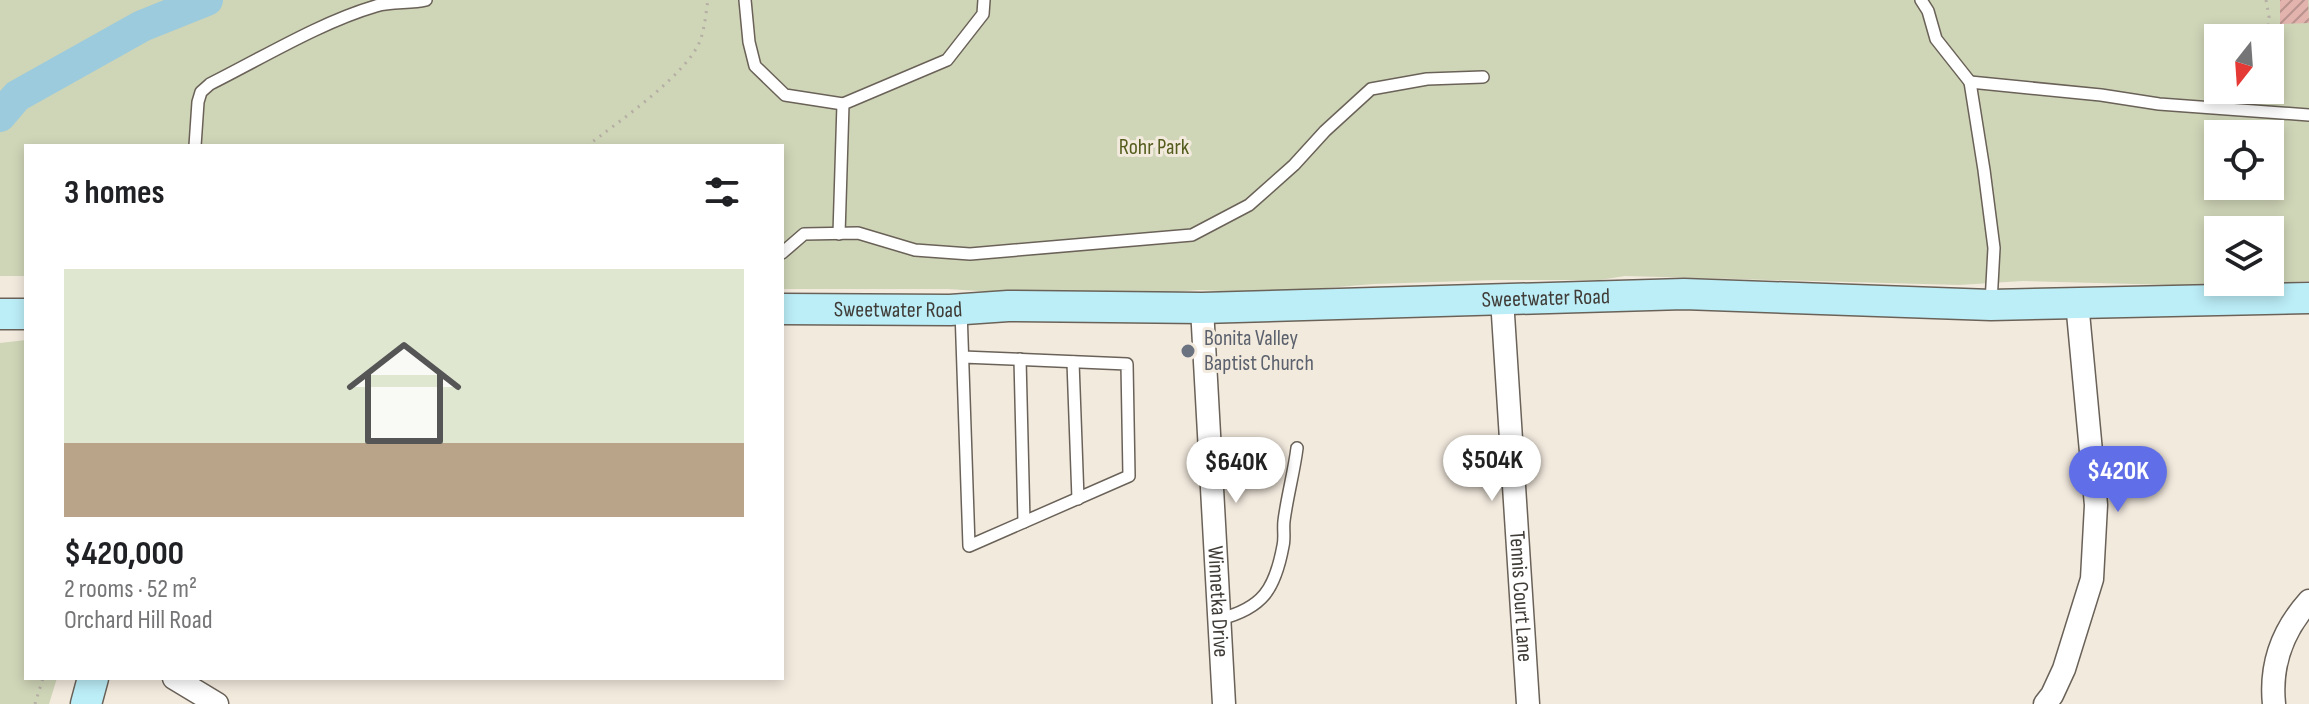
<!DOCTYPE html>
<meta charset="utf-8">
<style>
body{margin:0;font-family:"Sofia Sans Condensed",sans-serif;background:#f6f6f6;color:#202124;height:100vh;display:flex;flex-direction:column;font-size:30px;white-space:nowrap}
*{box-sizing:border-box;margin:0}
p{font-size:26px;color:#757577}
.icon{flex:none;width:44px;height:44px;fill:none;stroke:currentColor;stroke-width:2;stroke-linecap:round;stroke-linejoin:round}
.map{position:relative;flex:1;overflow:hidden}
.details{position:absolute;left:24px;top:144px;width:760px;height:536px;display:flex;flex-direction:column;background:#fff;border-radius:0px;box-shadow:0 4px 12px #0003}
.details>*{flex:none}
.needle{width:52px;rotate:197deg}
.buttons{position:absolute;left:2204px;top:24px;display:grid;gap:16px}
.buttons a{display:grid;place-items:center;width:80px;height:80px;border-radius:0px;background:#fff;box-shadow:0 4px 12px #0003;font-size:40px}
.price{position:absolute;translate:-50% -68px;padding:0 18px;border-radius:28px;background:#fff;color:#222;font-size:26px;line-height:52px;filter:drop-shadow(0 2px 4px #0008)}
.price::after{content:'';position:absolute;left:50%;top:48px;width:24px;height:18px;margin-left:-12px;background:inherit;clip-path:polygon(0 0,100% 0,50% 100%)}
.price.active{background:#606fe7;color:#fff}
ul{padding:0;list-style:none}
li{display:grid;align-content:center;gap:16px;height:424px;padding:0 40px}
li+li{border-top:2px solid #e0e0e0}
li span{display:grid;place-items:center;height:248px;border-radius:0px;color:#555}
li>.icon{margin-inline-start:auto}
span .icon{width:144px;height:144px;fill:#fffc;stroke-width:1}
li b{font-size:34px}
h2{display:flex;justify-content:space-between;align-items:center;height:96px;padding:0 40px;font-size:34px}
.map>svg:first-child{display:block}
</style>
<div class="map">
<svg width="2309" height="704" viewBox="0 0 2309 704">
<defs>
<pattern id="building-hatch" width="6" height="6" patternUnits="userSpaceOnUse" patternTransform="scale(2)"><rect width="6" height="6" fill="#e3b3ae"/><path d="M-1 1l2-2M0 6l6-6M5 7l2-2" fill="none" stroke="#b9938e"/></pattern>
</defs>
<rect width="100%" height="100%" fill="#f3eade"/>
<g fill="#cfd5b7" fill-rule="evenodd">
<path d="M0 0H2309V281L2208 286 2023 281 1959 285 1625 276 1600 280H1496L1374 284 1266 293 1199 290 1145 294 994 292 948 289H782V146H26V276H0ZM2218 38H2270V90H2218ZM2218 134H2270V186H2218ZM2218 230H2270V282H2218Z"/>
<path d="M26 340V678H57L49 704H0V343Z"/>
</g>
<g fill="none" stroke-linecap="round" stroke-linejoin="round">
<path stroke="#9bcbdd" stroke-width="32" d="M0 116 17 96 142 26 207 0"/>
</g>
<path fill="url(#building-hatch)" d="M2280 0H2308L2309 23 2280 24Z"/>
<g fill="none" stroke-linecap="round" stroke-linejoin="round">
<g stroke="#6a6258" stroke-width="14">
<g id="service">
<path d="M745 0 749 42 755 66 785 95 843 104"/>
<path d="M1921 0 1928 11 1936 39 1970 82"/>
<path d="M195 146 198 102 201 92 210 84C262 58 321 22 376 6 392 1 410 4 426 0"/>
<path d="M839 234 843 104 947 60 983 14 984 0"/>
<path d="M782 253 804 234 858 233 915 250 970 254 1192 235 1249 205 1294 165 1325 131 1371 89 1427 79 1483 77"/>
<path d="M1991 303 1994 248 1984 170 1970 82 2101 95 2159 104 2309 115"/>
<path d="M961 310 969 546 1129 476 1127 364 963 357"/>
<path d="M1020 359 1024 522"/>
<path d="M1073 362 1078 499"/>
<path d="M1220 619C1263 608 1275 589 1283 546 1285 538 1283 529 1284 521 1287 497 1294 472 1297 448"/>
</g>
</g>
<g stroke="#6a6258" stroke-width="25">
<g id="minor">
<path id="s1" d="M1502 299 1528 704"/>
<path id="s2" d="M1202 308 1224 704"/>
<path d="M174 678 217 704"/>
<path d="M2045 704 2052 695 2064 669 2092 579 2096 505 2077 302"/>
<path d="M2274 704C2270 665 2283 630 2309 601"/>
</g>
</g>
<g stroke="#6a6258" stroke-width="33">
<g id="secondary">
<path id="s3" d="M782 309 950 310 1008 306 1202 308 1684 294 1991 305 2309 298"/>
<path d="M0 314H26"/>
<path d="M86 704 93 678"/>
</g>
</g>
<g stroke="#b5aea4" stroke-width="3" stroke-dasharray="2 6" stroke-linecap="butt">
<path d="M2266 0 2269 17 2267 38"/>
<path d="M587 146C618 122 690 73 701 38 705 26 706 12 708 0"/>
<path d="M35 704 43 678"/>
</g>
<use href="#service" stroke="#fff" stroke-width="11"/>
<use href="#minor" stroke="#fff" stroke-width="22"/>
<use href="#secondary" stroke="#bceef8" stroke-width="30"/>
</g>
<circle fill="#6b7280" stroke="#f3eade" stroke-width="3" cx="1188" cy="351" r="8"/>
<g text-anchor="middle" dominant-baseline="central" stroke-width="6" stroke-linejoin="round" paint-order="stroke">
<g font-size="22" fill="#555d1e" stroke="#f3eade">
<text x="1154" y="147">Rohr Park</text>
</g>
<g font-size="22" fill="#403c37" stroke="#f3eade">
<text stroke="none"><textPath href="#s3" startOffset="764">Sweetwater Road</textPath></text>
<text stroke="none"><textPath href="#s3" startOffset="116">Sweetwater Road</textPath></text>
<text stroke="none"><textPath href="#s1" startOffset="298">Tennis Court Lane</textPath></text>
<text stroke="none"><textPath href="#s2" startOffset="294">Winnetka Drive</textPath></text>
</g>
<g font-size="22" fill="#5b616d" stroke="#f3eade" text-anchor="start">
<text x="1204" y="338">Bonita Valley<tspan x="1204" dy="25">Baptist Church</tspan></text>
</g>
</g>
</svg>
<div class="buttons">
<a><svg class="needle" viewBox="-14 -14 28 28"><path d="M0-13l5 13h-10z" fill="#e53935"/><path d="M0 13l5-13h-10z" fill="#757577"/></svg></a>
<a><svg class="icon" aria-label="locate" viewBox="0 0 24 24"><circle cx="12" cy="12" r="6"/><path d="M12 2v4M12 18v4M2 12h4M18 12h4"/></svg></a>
<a><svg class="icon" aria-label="layers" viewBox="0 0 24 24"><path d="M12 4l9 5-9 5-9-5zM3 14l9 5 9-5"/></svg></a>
</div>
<b class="price" style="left:1492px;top:503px">$504K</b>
<b class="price" style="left:1236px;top:505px">$640K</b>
<b class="price active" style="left:2118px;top:514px">$420K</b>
<section class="details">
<h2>3 homes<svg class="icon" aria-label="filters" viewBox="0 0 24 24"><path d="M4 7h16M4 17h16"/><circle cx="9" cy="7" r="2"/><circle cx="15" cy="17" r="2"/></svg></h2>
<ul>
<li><span style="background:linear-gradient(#dfe7d0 70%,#b9a48a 0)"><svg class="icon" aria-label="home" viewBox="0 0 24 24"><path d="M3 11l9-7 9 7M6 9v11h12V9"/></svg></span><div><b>$420,000</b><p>2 rooms · 52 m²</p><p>Orchard Hill Road</p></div></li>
</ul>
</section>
</div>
